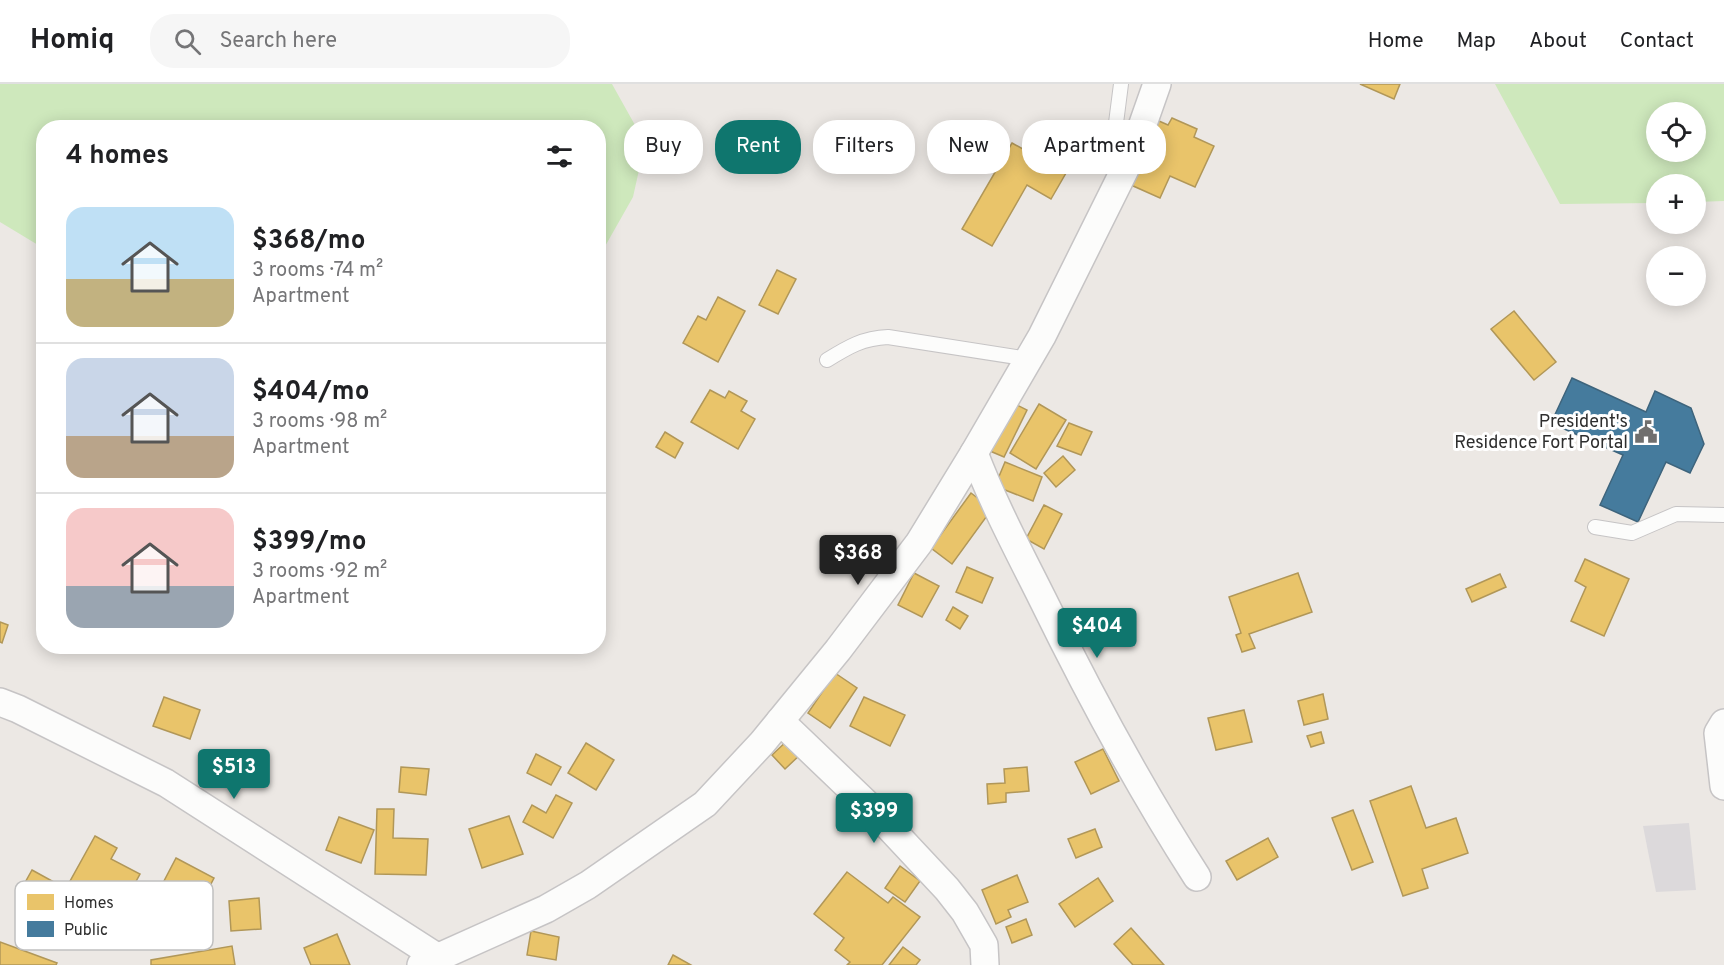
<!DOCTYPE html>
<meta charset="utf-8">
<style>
body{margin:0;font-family:Overpass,sans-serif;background:#f6f6f6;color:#202124;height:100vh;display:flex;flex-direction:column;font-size:22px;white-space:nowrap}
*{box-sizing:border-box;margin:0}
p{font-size:20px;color:#757577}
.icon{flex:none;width:33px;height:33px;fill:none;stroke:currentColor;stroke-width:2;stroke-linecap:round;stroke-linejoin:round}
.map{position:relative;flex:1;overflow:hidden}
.panel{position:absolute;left:36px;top:36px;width:570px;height:534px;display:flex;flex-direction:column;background:#fff;border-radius:24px;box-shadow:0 3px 15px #0003}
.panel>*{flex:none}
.guide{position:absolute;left:624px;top:36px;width:570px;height:54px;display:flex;gap:12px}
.controls{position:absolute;left:1646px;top:18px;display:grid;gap:12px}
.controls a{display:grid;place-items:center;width:60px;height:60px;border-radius:50%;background:#fff;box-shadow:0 3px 15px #0003;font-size:30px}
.price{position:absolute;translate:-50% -51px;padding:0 14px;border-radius:6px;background:#0f766e;color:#fff;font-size:20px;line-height:39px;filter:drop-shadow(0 2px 3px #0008)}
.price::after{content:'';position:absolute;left:50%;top:36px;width:18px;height:14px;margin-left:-9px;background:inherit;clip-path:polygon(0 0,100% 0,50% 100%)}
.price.on{background:#222;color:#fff}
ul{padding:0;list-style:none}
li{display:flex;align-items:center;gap:18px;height:150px;padding:0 30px}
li+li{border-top:2px solid #e0e0e0}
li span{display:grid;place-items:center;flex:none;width:168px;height:120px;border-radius:18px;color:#555}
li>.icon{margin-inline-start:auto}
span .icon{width:72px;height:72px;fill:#fffc;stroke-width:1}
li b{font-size:26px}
h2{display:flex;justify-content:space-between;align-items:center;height:72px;padding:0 30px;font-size:26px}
.tag{padding:0 21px;border-radius:24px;background:#fff;box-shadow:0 3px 15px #0003;font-size:21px;line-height:54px}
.tag.on{background:#0f766e;color:#fff}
header{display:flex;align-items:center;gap:36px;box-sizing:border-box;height:84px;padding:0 30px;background:#fff;border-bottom:2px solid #e0e0e0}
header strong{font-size:28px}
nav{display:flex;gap:33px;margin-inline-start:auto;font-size:21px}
.search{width:420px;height:54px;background:#f6f6f6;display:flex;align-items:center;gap:15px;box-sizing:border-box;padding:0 21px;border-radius:24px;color:#757577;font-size:22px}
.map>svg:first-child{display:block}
</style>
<header>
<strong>Homiq</strong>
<div class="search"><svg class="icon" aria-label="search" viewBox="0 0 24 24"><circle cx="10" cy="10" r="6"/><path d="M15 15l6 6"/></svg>Search here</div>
<nav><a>Home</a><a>Map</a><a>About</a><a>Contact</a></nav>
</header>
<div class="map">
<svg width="1724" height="881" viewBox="0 0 1724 881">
<rect width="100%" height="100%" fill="#ece8e4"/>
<path fill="#dcd9db" d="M1689 739 1696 806 1656 808 1643 742Z"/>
<g fill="#cee8bc" fill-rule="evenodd">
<path d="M0 0H612L645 59 633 113 599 173 598 44H44L43 164 0 138Z"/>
<path d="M1495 0H1724V117L1695 118V100H1656V119L1560 120ZM1695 28V68H1656V28Z"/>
</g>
<g fill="#e9c46a" stroke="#b19758" stroke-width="1.5">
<path d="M1360 0H1400L1394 15Z"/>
<path d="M1172 34 1197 45 1194 53 1214 62 1195 103 1170 92 1160 114 1131 101 1159 37 1168 41Z"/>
<path d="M1012 59 1066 89 1051 115 1027 101 992 162 962 145Z"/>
<path d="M777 186 796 195 778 230 759 221Z"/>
<path d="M718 213 745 227 718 278 683 259 698 232 706 236Z"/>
<path d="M1514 227 1556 278 1534 296 1491 245Z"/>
<path d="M710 306 725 314 729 307 747 317 741 327 755 335 738 365 691 338Z"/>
<path d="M1013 319 1027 326 1004 373 990 367Z"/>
<path d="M1039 320 1066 336 1036 385 1010 369Z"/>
<path d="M1069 339 1092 348 1081 371 1057 362Z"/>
<path d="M665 348 683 359 675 374 656 363Z"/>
<path d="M1063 372 1075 386 1056 403 1044 389Z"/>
<path d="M1005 378 1042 393 1033 417 995 402Z"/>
<path d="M971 409 992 425 952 480 931 464Z"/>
<path d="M1044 421 1062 430 1044 465 1026 455Z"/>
<path d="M1585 475 1629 495 1604 552 1571 537 1586 503 1575 497Z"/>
<path d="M967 483 993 494 982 519 956 508Z"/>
<path d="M914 489 939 502 922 533 898 521Z"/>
<path d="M1298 489 1312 528 1249 550 1255 564 1242 568 1236 551 1241 549 1229 513Z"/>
<path d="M1500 490 1506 503 1472 518 1466 505Z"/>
<path d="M953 523 968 532 960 545 946 536Z"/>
<path d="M0 538 8 541 2 559 0 558Z"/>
<path d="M835 589 857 604 830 644 808 629Z"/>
<path d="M1323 610 1328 635 1304 641 1298 617Z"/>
<path d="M164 613 200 626 190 655 153 642Z"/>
<path d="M864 613 905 631 890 662 850 642Z"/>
<path d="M1244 626 1252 658 1216 666 1208 634Z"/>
<path d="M1321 648 1324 659 1311 663 1307 652Z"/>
<path d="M790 654 803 668 785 685 772 671Z"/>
<path d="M586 659 614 676 596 706 568 689Z"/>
<path d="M1103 665 1119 697 1091 710 1075 678Z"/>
<path d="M536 670 561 683 551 701 527 689Z"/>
<path d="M401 683 429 685 426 711 399 708Z"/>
<path d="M1027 683 1029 707 1006 709V718L988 720 987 700 1005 699 1004 685Z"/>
<path d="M1411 702 1426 744 1456 734 1468 769 1422 785 1428 804 1403 812 1370 717Z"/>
<path d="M556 711 572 719 553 754 523 738 532 721 546 729Z"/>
<path d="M377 725H394L393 754 428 755 426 791 375 790Z"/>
<path d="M1353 726 1373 778 1352 786 1332 734Z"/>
<path d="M509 732 523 770 482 784 469 745Z"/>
<path d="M339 733 374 746 361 779 326 766Z"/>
<path d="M1095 745 1102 763 1076 774 1068 755Z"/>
<path d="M95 752 117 764 111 775 140 790 117 832 92 818 95 812 69 799Z"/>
<path d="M1268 754 1278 773 1237 796 1226 777Z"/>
<path d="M176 774 214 794 202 817 164 797Z"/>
<path d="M900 782 920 797 905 818 885 804Z"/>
<path d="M32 786 74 809 64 827 22 804Z"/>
<path d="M847 788 888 819 893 813 920 833 882 881H847L850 878 835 866 844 854 814 830Z"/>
<path d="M1017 791 1028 818 1008 826 1011 833 996 840 982 806Z"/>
<path d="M1098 794 1113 817 1075 843 1059 820Z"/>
<path d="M259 814 261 845 231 847 229 817Z"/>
<path d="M1026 835 1032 851 1012 859 1006 843Z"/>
<path d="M1131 844 1164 881H1133L1114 860Z"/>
<path d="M531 847 559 853 556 876 527 871Z"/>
<path d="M337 850 350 881H311L304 864Z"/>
<path d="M0 858 57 879 56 881H0Z"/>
<path d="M232 862 235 881H151V876Z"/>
<path d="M903 863 920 876 916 881H889Z"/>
<path d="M673 871 691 881H668Z"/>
</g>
<path fill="#457b9d" stroke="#3e647c" stroke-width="1.5" d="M1572 294 1646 328 1655 307 1691 324 1704 360 1690 389 1666 378 1638 438 1600 421 1623 371 1551 339Z"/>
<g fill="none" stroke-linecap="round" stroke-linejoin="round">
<g stroke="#c6c4c5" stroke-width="16">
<g id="lane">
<path d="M1121 0 1116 39 1132 71"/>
<path d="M827 276C848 263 863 254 888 253L1029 275"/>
<path d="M1595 443 1632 449 1676 430 1724 431"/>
</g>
</g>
<g stroke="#c6c4c5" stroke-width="30">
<g id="street">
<path d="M974 369C993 419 1018 466 1042 514 1089 610 1139 703 1197 793"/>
<path d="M0 618 18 625 166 699 437 873"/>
<path d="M780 637 874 727 947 805 965 828 984 861 985 881"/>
<path d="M1724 639 1718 649 1724 702"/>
<path d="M421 881 546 825 588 801 705 720 762 659 838 566 919 459 974 369 1042 252 1132 71 1157 0"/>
</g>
</g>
<use href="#lane" stroke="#fcfcfb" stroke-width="14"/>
<use href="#street" stroke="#fcfcfb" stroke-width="27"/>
</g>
<defs>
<g id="civic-bare" transform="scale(1.8)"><path d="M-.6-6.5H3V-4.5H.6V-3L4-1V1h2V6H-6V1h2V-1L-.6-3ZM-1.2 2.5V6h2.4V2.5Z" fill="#706f6e" stroke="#fff" stroke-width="2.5" paint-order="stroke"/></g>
</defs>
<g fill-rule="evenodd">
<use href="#civic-bare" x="1646" y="348"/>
</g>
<g text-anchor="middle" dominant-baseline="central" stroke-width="6" stroke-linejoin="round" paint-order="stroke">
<g font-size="18" fill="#2e2e2e" stroke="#fff" text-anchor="end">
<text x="1628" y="338">President's<tspan x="1628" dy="21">Residence Fort Portal</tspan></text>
</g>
</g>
<rect x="15" y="797" width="198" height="69" rx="9" fill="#fff" stroke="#c0c0c0" stroke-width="1.5"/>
<rect x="27" y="810" width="27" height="16" fill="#e9c46a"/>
<rect x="27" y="837" width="27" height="16" fill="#457b9d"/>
<g font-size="16" fill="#2e2e2e">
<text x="64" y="824">Homes</text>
<text x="64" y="851">Public</text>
</g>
</svg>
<div class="controls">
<a><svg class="icon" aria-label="locate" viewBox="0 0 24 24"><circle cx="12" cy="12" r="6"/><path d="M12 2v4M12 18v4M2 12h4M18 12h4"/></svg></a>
<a>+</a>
<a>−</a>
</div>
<b class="price on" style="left:858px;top:502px">$368</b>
<b class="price" style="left:1097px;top:575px">$404</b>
<b class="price" style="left:234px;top:716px">$513</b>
<b class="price" style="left:874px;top:760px">$399</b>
<div class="guide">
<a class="tag">Buy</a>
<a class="tag on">Rent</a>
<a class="tag">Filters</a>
<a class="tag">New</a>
<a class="tag">Apartment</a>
</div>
<section class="panel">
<h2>4 homes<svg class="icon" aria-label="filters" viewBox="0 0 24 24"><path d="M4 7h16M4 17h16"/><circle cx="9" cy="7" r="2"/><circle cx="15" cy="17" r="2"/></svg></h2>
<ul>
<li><span style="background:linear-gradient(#bfe0f5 60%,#c2b280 0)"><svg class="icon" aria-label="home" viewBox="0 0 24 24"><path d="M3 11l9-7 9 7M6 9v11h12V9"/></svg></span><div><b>$368/mo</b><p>3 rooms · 74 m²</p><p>Apartment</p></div></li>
<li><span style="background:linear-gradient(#c9d6e8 65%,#b9a48a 0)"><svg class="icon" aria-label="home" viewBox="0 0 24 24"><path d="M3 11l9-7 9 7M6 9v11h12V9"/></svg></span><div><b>$404/mo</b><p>3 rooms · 98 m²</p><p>Apartment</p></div></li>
<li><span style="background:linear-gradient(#f6c9c9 65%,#9aa5b1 0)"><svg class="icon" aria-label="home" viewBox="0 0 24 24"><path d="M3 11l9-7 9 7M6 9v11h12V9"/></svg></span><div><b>$399/mo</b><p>3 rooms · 92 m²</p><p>Apartment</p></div></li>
</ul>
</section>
</div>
